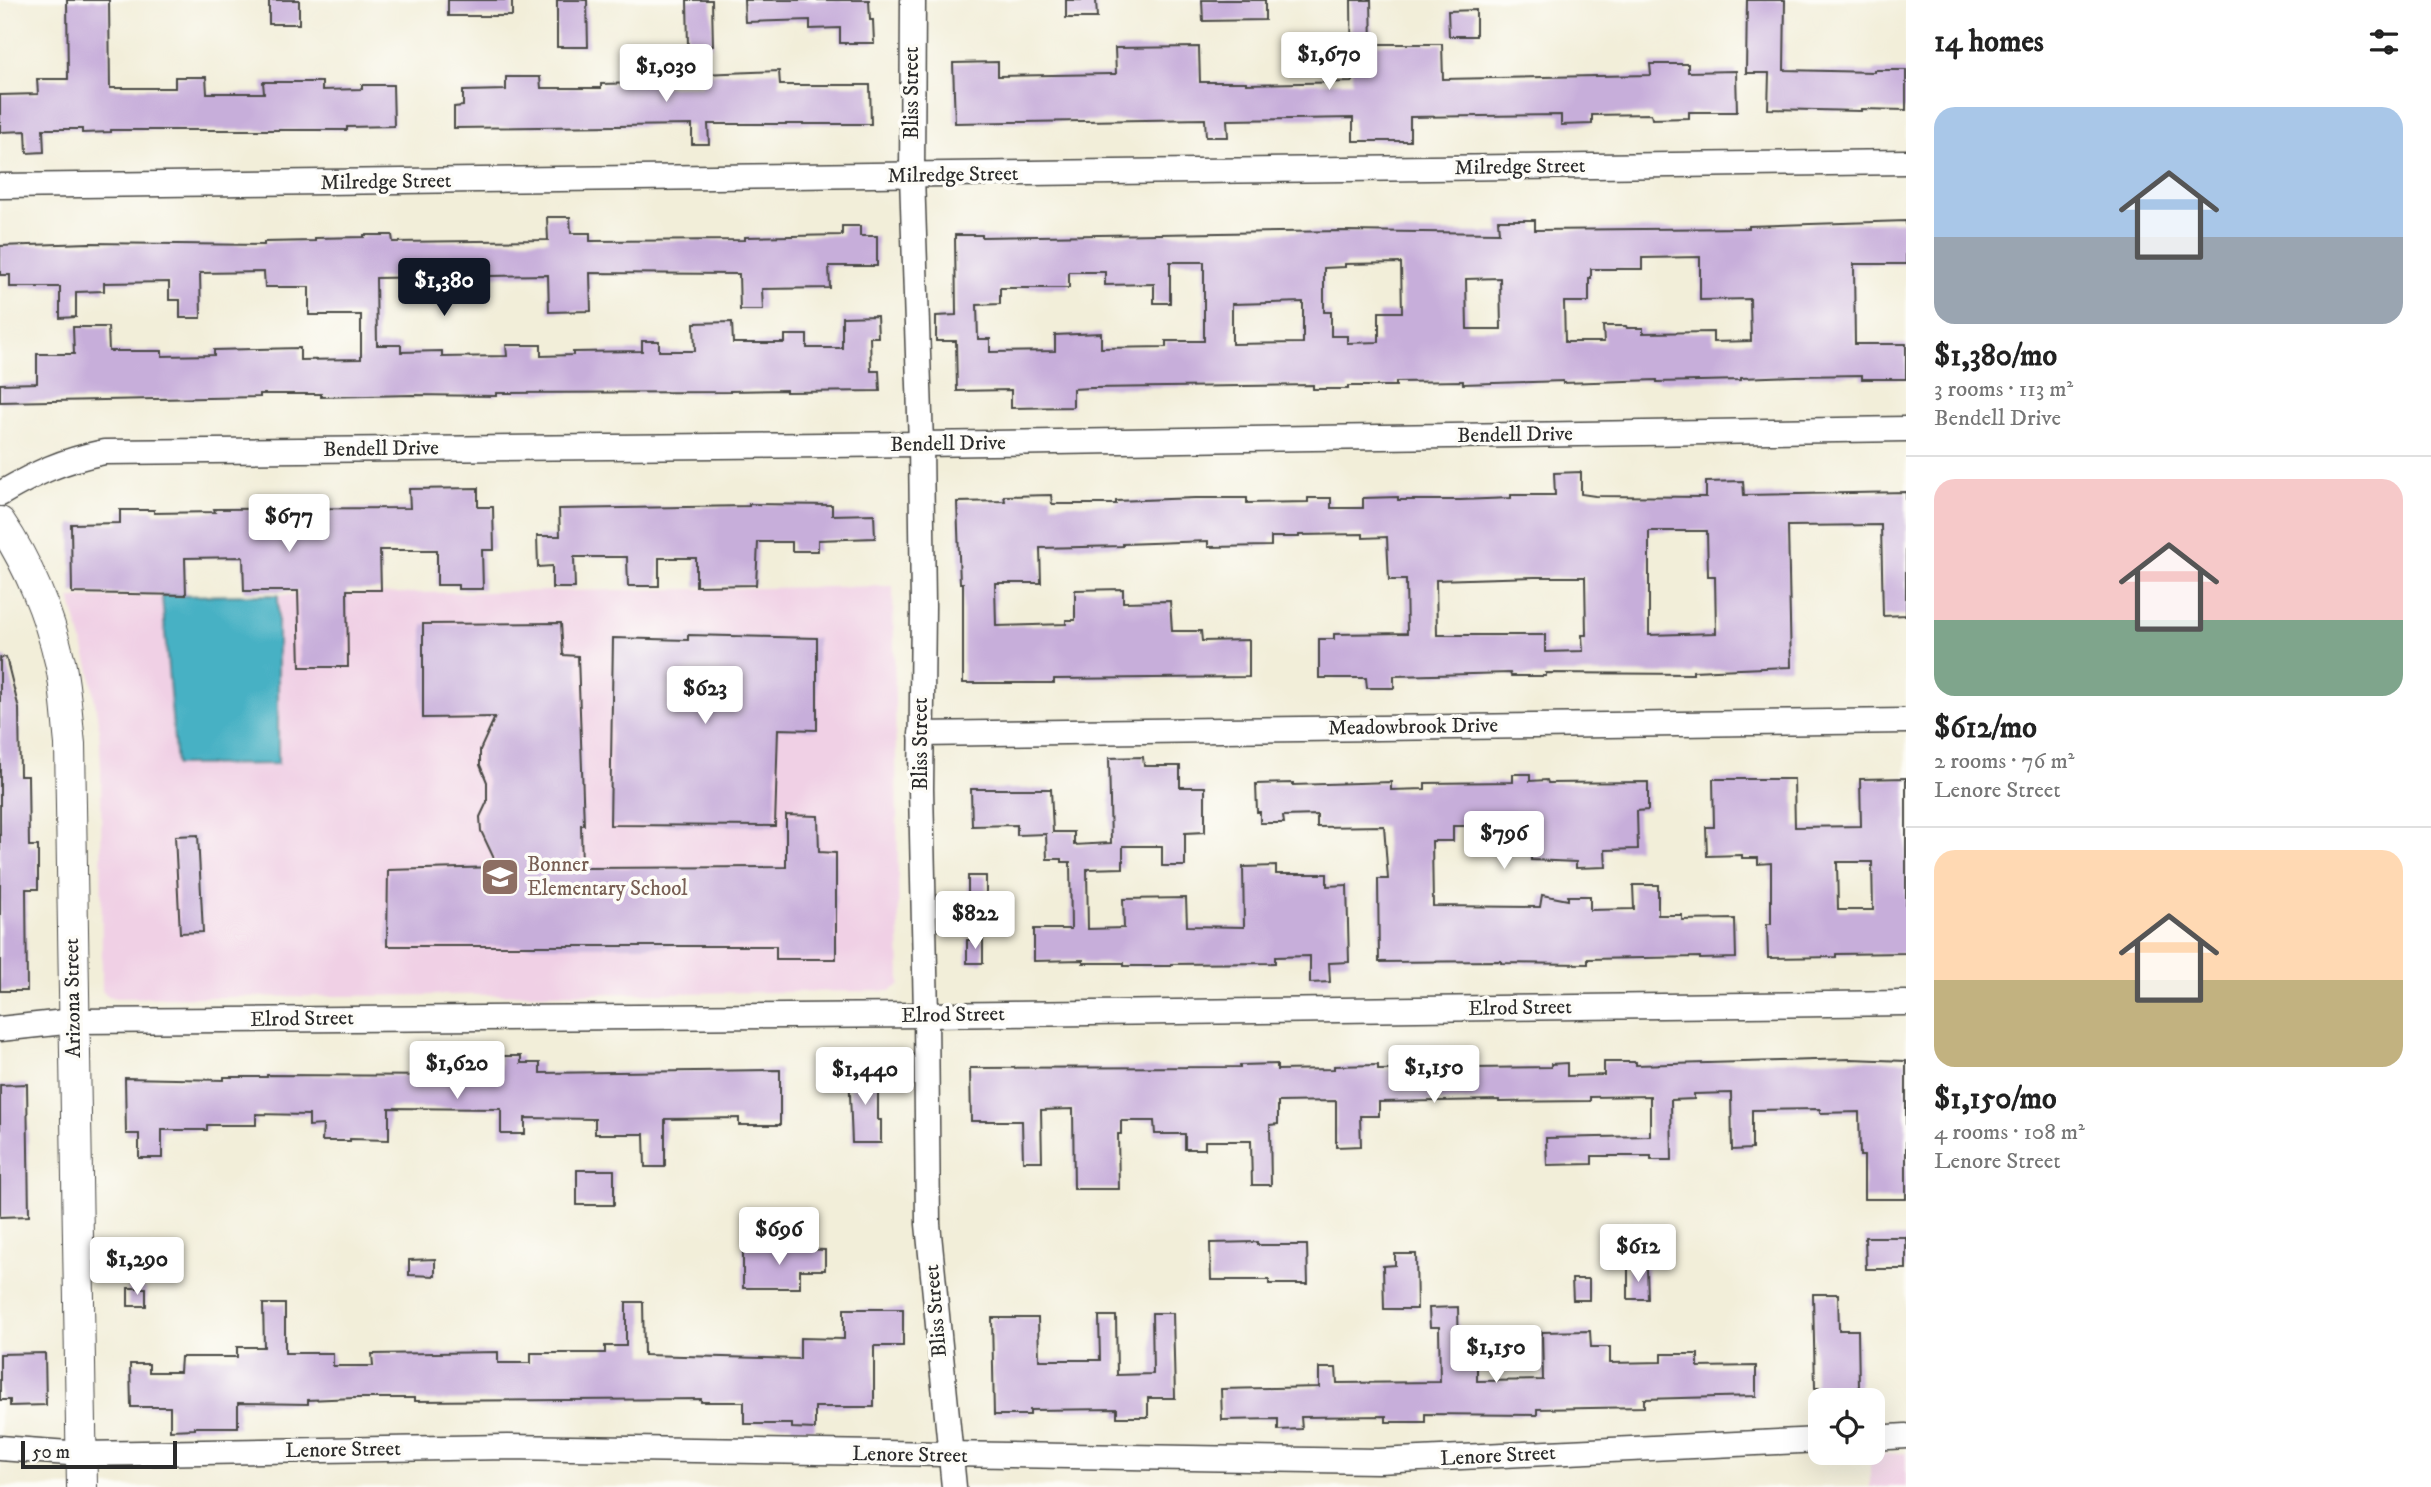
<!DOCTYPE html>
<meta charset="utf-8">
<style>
body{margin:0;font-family:"IM FELL DW Pica",serif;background:#f2f2f2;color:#222;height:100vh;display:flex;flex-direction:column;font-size:26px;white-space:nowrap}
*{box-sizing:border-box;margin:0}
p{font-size:23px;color:#767676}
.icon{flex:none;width:38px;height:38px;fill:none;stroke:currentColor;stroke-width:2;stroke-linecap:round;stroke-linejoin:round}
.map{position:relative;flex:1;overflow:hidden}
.panel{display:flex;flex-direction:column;background:#fff;width:525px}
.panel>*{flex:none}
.fabs{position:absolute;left:1808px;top:1388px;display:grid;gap:14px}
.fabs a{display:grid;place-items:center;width:77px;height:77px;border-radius:14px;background:#fff;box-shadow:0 7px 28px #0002;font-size:35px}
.scale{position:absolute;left:21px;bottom:18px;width:156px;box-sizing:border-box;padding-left:7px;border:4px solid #2b2b2b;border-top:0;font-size:19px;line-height:24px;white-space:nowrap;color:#2b2b2b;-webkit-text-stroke:5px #fdfcf7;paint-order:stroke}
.price{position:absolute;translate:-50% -60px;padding:0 16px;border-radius:7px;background:#fff;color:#222;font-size:23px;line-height:46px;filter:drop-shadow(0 2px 4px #0008)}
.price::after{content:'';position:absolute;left:50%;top:42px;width:21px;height:16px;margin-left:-10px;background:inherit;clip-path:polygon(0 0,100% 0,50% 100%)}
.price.selected{background:#111827;color:#fff}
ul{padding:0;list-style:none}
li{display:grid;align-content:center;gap:14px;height:371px;padding:0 28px}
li+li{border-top:2px solid #e0e0e0}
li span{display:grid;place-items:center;height:217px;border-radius:21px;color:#555}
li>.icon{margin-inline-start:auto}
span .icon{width:126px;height:126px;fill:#fffc;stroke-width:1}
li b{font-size:30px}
h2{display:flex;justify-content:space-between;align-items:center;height:84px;padding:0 28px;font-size:30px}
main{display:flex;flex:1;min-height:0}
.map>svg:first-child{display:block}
</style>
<main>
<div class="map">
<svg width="1906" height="1487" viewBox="0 0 1906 1487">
<rect width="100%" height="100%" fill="#fdfcf7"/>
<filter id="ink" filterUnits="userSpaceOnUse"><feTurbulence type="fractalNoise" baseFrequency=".0143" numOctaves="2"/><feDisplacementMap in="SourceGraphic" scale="14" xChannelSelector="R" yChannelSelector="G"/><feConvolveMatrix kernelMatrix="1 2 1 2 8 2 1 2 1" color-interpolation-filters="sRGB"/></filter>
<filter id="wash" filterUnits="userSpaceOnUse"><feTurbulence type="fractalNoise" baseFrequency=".00686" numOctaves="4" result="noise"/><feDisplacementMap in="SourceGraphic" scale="28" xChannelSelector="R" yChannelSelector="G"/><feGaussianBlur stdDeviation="1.57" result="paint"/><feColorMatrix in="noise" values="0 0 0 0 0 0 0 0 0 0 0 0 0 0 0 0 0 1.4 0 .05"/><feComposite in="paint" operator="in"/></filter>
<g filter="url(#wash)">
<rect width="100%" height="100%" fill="#f2eed9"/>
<g fill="#f0d0e5">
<path d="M893 586 900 985 890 991 111 998 102 991 101 768 99 728 90 670 70 598Z"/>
<path d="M1906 1453V1487H1870V1455Z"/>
</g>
<path fill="#46b1c4" stroke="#386e78" stroke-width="2" d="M278 595V764L176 765 162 596Z"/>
<g id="blocks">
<g fill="#c7aeda" fill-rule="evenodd">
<path d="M67 0H109L110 88H175V77H206L207 93H264L263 82H322V90L362 89V85H393L394 126 347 127V130H111V132L82 133V129H43L44 152 27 153 26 131 0 132V95L38 94 37 79H68Z"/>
<rect x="269" y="0" width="30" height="24"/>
<rect x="448" y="0" width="64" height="16"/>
<path d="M557 0H587L588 47H557Z"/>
<path d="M687 0H712L713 46H688Z"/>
<path d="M744 0H869L870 20H873L874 43H840V28L810 29V20L745 22Z"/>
<path d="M1066 0H1096L1097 18H1066Z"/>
<path d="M1202 0H1265V20L1203 21Z"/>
<path d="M1351 0H1371L1372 44H1442L1443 79 1651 75 1650 64H1688V72L1736 71 1737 112H1689V118L1652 119 1651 114 1592 115V124L1561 125V115L1410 117V141H1353V118L1227 120 1228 137H1206L1205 119 955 123 953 63 998 62V76L1112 74H1116L1115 48 1199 47 1200 82H1246V84L1352 82Z"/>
<path d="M1747 0H1785L1784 70 1874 72V70H1906V110L1861 109V111L1768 109 1769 73H1746Z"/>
<path d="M1476 10V36H1449L1448 11Z"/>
<path d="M640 62H657V87L702 86V74L779 71 780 85H870L871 124H708L709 144H692V125L454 128V107L463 106V91L506 90V77H540L541 88H601V84L640 83Z"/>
<path d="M547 217H570L571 233H590V241L745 240V237L842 235V226H860V236H877V266H829L830 288 762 289 763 310H740L739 274 590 273 591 311 549 312 548 275 376 278 377 345H401V352L442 351V357L507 356 506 345H541V356L573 355V352L642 351V341H659V351H695L694 323 732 322 733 343H785V335H807V348H842V317L877 316 878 337H870L871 371H879L880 391 786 392V390L730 391V392L496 393V396L412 395 321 397V394H260V397L0 402V384L37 383V354H74L73 327H108L109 351H162V356L214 355V350L300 348V360L361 359V315H309V287H265L264 272 200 273 201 318H180V300H169V282L104 283V291L76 292V317L60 318V287H10V275H0V246L89 243 264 245V242L315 241V238L364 237V235H392L393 242 548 240Z"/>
<path d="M1498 220H1535V230L1749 228V226L1906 221V264H1854L1855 344H1906V379H1862V375L1796 376 1741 378V380L1657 382V380L1563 383V381L1463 384V381L1396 382V386H1348V389H1313V385L1091 388 1073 389V407L1011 408V390L957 391 956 341H936V316L956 315 955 235H982V237L1344 231 1499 233ZM1700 257V300L1750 299 1751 341 1713 342V332L1643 333V328H1627L1626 326H1603L1604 342H1565L1564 302H1589V278H1591V269H1642V258ZM1170 262H1204V341H1166V347L1101 348V333L1055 335V351L990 352V339H978L977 305 1000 304V288H1069V272H1105V285L1154 284V303H1170ZM1401 263 1402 312H1379V342L1347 343V336H1331V312H1324V268L1345 267V264ZM1500 278 1501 329H1467L1466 279ZM1303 302V343L1232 344V304Z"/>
<path d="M1581 472V494L1595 496 1706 497V482L1743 481 1744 495 1906 492V615L1883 616 1881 525 1788 526 1791 667 1693 671V674L1546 673V676H1511L1510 673 1394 676V688H1367L1366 678H1319V639H1334V634L1407 633 1406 580H1389L1387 537 1363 538V534L1299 535V537H1271V546L1208 547V541L1123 544V546L1040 548 1041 583H995L996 626 1066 624V620H1075V590L1123 589V602L1170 601 1172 631H1201L1202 641 1249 640V677L1054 679V683H963V583H960L957 502 1005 501 1004 496 1051 495 1052 504H1116V501L1195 498H1247V503L1308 502V498H1331V508H1363V498L1398 497V500H1460L1511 498V495H1555L1554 473ZM1649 531H1707L1708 576H1715L1716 633 1649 635ZM1535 577H1585L1586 635H1582L1583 651 1545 652V635H1437L1436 580Z"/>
<path d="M478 488V507H493L494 550H482L483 589H458V585H437V550H380L381 590H347L348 667H300L298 591H244L243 557 185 558 186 595 72 593 71 524 120 523V510H154V513L215 512 214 509 410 508 409 489Z"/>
<path d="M749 504 832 505V515L874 514 875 538 818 540V551H792V542H758L756 585 696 586V558H659V586H628L627 557H574L575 588H552V566L538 567 537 536H560L559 509 749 506Z"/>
<path d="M561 623 563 655 578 656 584 825H581L582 868 786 867V815L818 816 819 852 836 853V959H776V946H387L388 870 498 867 481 831 480 817 487 802V782L480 765V750L495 717 423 718V624Z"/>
<path d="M688 635 817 638V730L778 729 775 826 610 825 613 638 688 640Z"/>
<path d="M6 657 19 709 20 776H28L29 846H38V889H26L27 991H0V658Z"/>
<path d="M1143 757 1144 766H1180V787H1205V832L1185 833V866H1162V846H1123V868L1087 869 1088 929 1124 928 1123 899 1186 898 1187 926 1244 927 1243 867 1276 866V874H1327V886L1347 885 1349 962 1329 963 1330 982 1310 983V956L1275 957V963L1171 964V966H1124V963H1083V960L1034 961V929H1071L1070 862H1062V859H1047L1046 834 1017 835V825L972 826 971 789H1051L1053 832H1074V845L1111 843 1109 758Z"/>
<path d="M1513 774H1530V781L1547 780 1548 783 1648 782V810L1637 811 1638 849 1605 850 1606 867 1576 868V862L1531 860 1532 821 1483 822V826H1453V841H1432L1433 906 1540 907 1542 895 1568 900V896H1590V910L1634 909 1633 885H1658V915H1682V920L1735 919 1736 958 1700 959V957L1588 959V964L1501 963V961L1379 962 1378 879H1388L1384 826 1317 827V815L1283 816 1284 823H1260V812H1257L1256 784 1293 783V785L1391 782V790L1425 789V783L1513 782Z"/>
<path d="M1906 778V953L1836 954V957L1768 958 1767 924H1771V863L1758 864V858H1742V855L1707 856 1706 827H1714L1713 779H1794L1795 827 1861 826 1860 779ZM1837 862H1872L1873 910H1838Z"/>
<path d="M198 835 203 932 180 933 175 836Z"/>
<rect x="968" y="876" width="18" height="26"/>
<rect x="967" y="940" width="16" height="23"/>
<path d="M500 1056H521V1063H540V1073L780 1070V1125H739V1118L665 1119V1167H645L644 1134H595V1119L525 1118V1134H501V1109L389 1108V1140L350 1139V1141H322L323 1125 309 1126V1115L256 1114V1125H207V1130H162V1158H139V1134H126L125 1078 224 1080V1077H267V1075L471 1076V1072H500Z"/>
<path d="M1851 1059 1906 1061V1199H1864V1156H1860L1859 1112 1820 1113V1109L1752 1110V1149L1732 1150 1731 1093 1694 1094V1099L1671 1100 1672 1160H1651V1156H1592V1164L1547 1165 1546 1138 1650 1136V1096L1590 1097V1101L1499 1102V1100L1379 1102V1116H1360L1361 1146 1336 1147V1101L1278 1102V1124L1270 1125 1271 1185H1252L1251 1141H1205V1149H1185V1134H1155L1154 1121H1121V1134H1118L1119 1189H1074L1073 1109 1041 1110 1042 1161H1023L1022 1121H971L970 1068 1240 1067V1065L1277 1064V1070L1334 1069V1066L1378 1065V1070L1447 1069 1446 1061H1472L1473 1068 1551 1067V1064L1567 1063V1076L1604 1075V1062H1636V1065Z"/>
<path d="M849 1070H878V1120H881V1143H852Z"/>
<path d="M27 1084 29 1216 0 1217V1085Z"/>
<rect x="577" y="1170" width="37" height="35"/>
<path d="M1865 1237H1906V1269H1866Z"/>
<path d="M1257 1242V1245H1307L1308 1284H1269V1280H1211L1210 1243Z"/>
<path d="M743 1247 825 1250V1270H800V1288H743Z"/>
<path d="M1395 1254H1416L1417 1309H1384L1383 1266 1395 1265Z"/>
<path d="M435 1259V1276L409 1275V1260Z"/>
<path d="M1628 1268H1647L1648 1299H1628Z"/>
<path d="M1572 1279H1589V1300H1573Z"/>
<rect x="128" y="1288" width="18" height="18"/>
<path d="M1813 1294H1838L1839 1330H1858L1859 1388H1815Z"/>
<path d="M626 1302H643L644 1355 800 1359V1338L844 1339V1309H903V1346H874V1407H815V1429L792 1428V1424H744V1402H701V1399L415 1401V1398H354L308 1400V1404L238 1403V1427H195V1429L170 1430V1407H131L130 1364H149V1372H180L181 1357H237V1347H264L263 1304H285V1353H333V1366H373L372 1354 498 1352V1363H531V1353H605V1346H626Z"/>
<path d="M1458 1307 1459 1352H1477V1381L1543 1380 1542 1332 1590 1331 1591 1347H1610V1363L1662 1362V1354H1698V1367L1756 1366V1396L1644 1399V1407L1537 1409V1415L1425 1414V1422H1386V1416L1301 1417 1302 1429 1278 1430V1419L1222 1420 1221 1389 1319 1387V1368H1336L1337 1383 1440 1382 1439 1327H1430L1429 1308Z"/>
<path d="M1152 1313H1173L1175 1398H1148V1417H1117V1409L1030 1410V1415H994L992 1318H1038L1039 1360H1100L1099 1316H1116L1117 1375 1153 1374Z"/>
<path d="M45 1353 46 1405 10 1406V1400H0V1354Z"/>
</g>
</g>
</g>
<g filter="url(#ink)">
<use href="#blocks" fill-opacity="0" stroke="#494845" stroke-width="2"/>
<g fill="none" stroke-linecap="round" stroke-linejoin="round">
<g stroke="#494845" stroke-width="27">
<g id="minor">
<path d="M913 0 912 176 921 444 923 607 921 789 926 1015 928 1224 954 1487"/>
<path d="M0 186 1906 162"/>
<path d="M0 494C38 472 61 461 104 452L921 444 1906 429"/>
<path d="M921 734 1906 721"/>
<path d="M0 1029 74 1021 926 1015 1906 1003"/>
<path d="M1872 1438 1906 1436"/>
<path d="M0 1448 82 1454 508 1447 1378 1461 1820 1440"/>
</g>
</g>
<g stroke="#494845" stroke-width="32">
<path id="tertiary" d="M0 522C28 563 49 614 60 662 66 689 67 717 70 744L82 1487"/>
</g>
<use href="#minor" stroke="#fff" stroke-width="24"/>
<use href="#tertiary" stroke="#fff" stroke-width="30"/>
</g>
</g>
<defs>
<g id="school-square" transform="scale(2.0125)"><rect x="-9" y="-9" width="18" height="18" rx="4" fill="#8d6e63" stroke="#fdfcf7"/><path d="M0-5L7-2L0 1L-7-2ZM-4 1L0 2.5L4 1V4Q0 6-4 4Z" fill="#fff"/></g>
</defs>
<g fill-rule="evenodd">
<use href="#school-square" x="500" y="877"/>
</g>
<g text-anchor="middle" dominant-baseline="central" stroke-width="7" stroke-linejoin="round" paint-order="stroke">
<g font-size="21" fill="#2b2b2b" stroke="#fdfcf7">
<text transform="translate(912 93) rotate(-90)">Bliss Street</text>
<text transform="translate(1520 167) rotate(-1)">Milredge Street</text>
<text transform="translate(953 175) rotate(-1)">Milredge Street</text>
<text transform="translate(386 182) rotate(-1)">Milredge Street</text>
<text transform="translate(1515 435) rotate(-1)">Bendell Drive</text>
<text transform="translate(948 444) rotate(-1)">Bendell Drive</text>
<text transform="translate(381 449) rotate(-1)">Bendell Drive</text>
<text transform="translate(1413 727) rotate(-1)">Meadowbrook Drive</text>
<text transform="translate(921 744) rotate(-90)">Bliss Street</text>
<text transform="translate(73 998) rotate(-91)">Arizona Street</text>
<text transform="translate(1520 1008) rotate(-1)">Elrod Street</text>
<text transform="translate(953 1015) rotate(-1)">Elrod Street</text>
<text transform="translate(302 1019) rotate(-1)">Elrod Street</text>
<text transform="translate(936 1311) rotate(-95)">Bliss Street</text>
<text transform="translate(343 1450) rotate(-1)">Lenore Street</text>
<text transform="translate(910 1455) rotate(1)">Lenore Street</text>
<text transform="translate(1498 1456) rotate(-3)">Lenore Street</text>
</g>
<g font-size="21" fill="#785e54" stroke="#fdfcf7" text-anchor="start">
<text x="527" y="865">Bonner<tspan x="527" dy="24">Elementary School</tspan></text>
</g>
</g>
</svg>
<div class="fabs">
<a><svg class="icon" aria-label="locate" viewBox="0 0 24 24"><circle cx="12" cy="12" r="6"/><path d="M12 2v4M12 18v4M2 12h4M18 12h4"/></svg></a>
</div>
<div class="scale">50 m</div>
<b class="price" style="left:1329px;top:92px">$1,670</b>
<b class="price" style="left:666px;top:104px">$1,030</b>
<b class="price selected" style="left:444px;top:318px">$1,380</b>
<b class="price" style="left:289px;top:554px">$677</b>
<b class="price" style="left:705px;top:726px">$623</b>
<b class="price" style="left:1504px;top:871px">$796</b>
<b class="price" style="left:975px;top:951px">$822</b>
<b class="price" style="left:457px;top:1101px">$1,620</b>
<b class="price" style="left:1434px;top:1105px">$1,150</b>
<b class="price" style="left:865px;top:1107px">$1,440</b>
<b class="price" style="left:779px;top:1267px">$696</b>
<b class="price" style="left:1638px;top:1284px">$612</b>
<b class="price" style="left:137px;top:1297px">$1,290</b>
<b class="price" style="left:1496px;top:1385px">$1,150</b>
</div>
<section class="panel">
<h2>14 homes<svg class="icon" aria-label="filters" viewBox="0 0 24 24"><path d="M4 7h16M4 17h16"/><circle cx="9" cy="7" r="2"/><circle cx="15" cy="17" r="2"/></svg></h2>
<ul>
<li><span style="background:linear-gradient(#a9c7e8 60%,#9aa5b1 0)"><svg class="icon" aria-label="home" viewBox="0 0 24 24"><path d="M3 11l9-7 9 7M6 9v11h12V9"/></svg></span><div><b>$1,380/mo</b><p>3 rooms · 113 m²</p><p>Bendell Drive</p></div></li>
<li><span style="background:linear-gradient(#f6c9c9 65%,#7fa58c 0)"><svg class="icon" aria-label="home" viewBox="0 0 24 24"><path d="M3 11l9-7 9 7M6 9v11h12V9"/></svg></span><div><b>$612/mo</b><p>2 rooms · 76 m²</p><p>Lenore Street</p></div></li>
<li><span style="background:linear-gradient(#ffd9b3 60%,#c2b280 0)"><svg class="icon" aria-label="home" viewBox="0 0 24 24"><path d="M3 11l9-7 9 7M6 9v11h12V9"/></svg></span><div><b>$1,150/mo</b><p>4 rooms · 108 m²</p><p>Lenore Street</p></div></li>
</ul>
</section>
</main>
